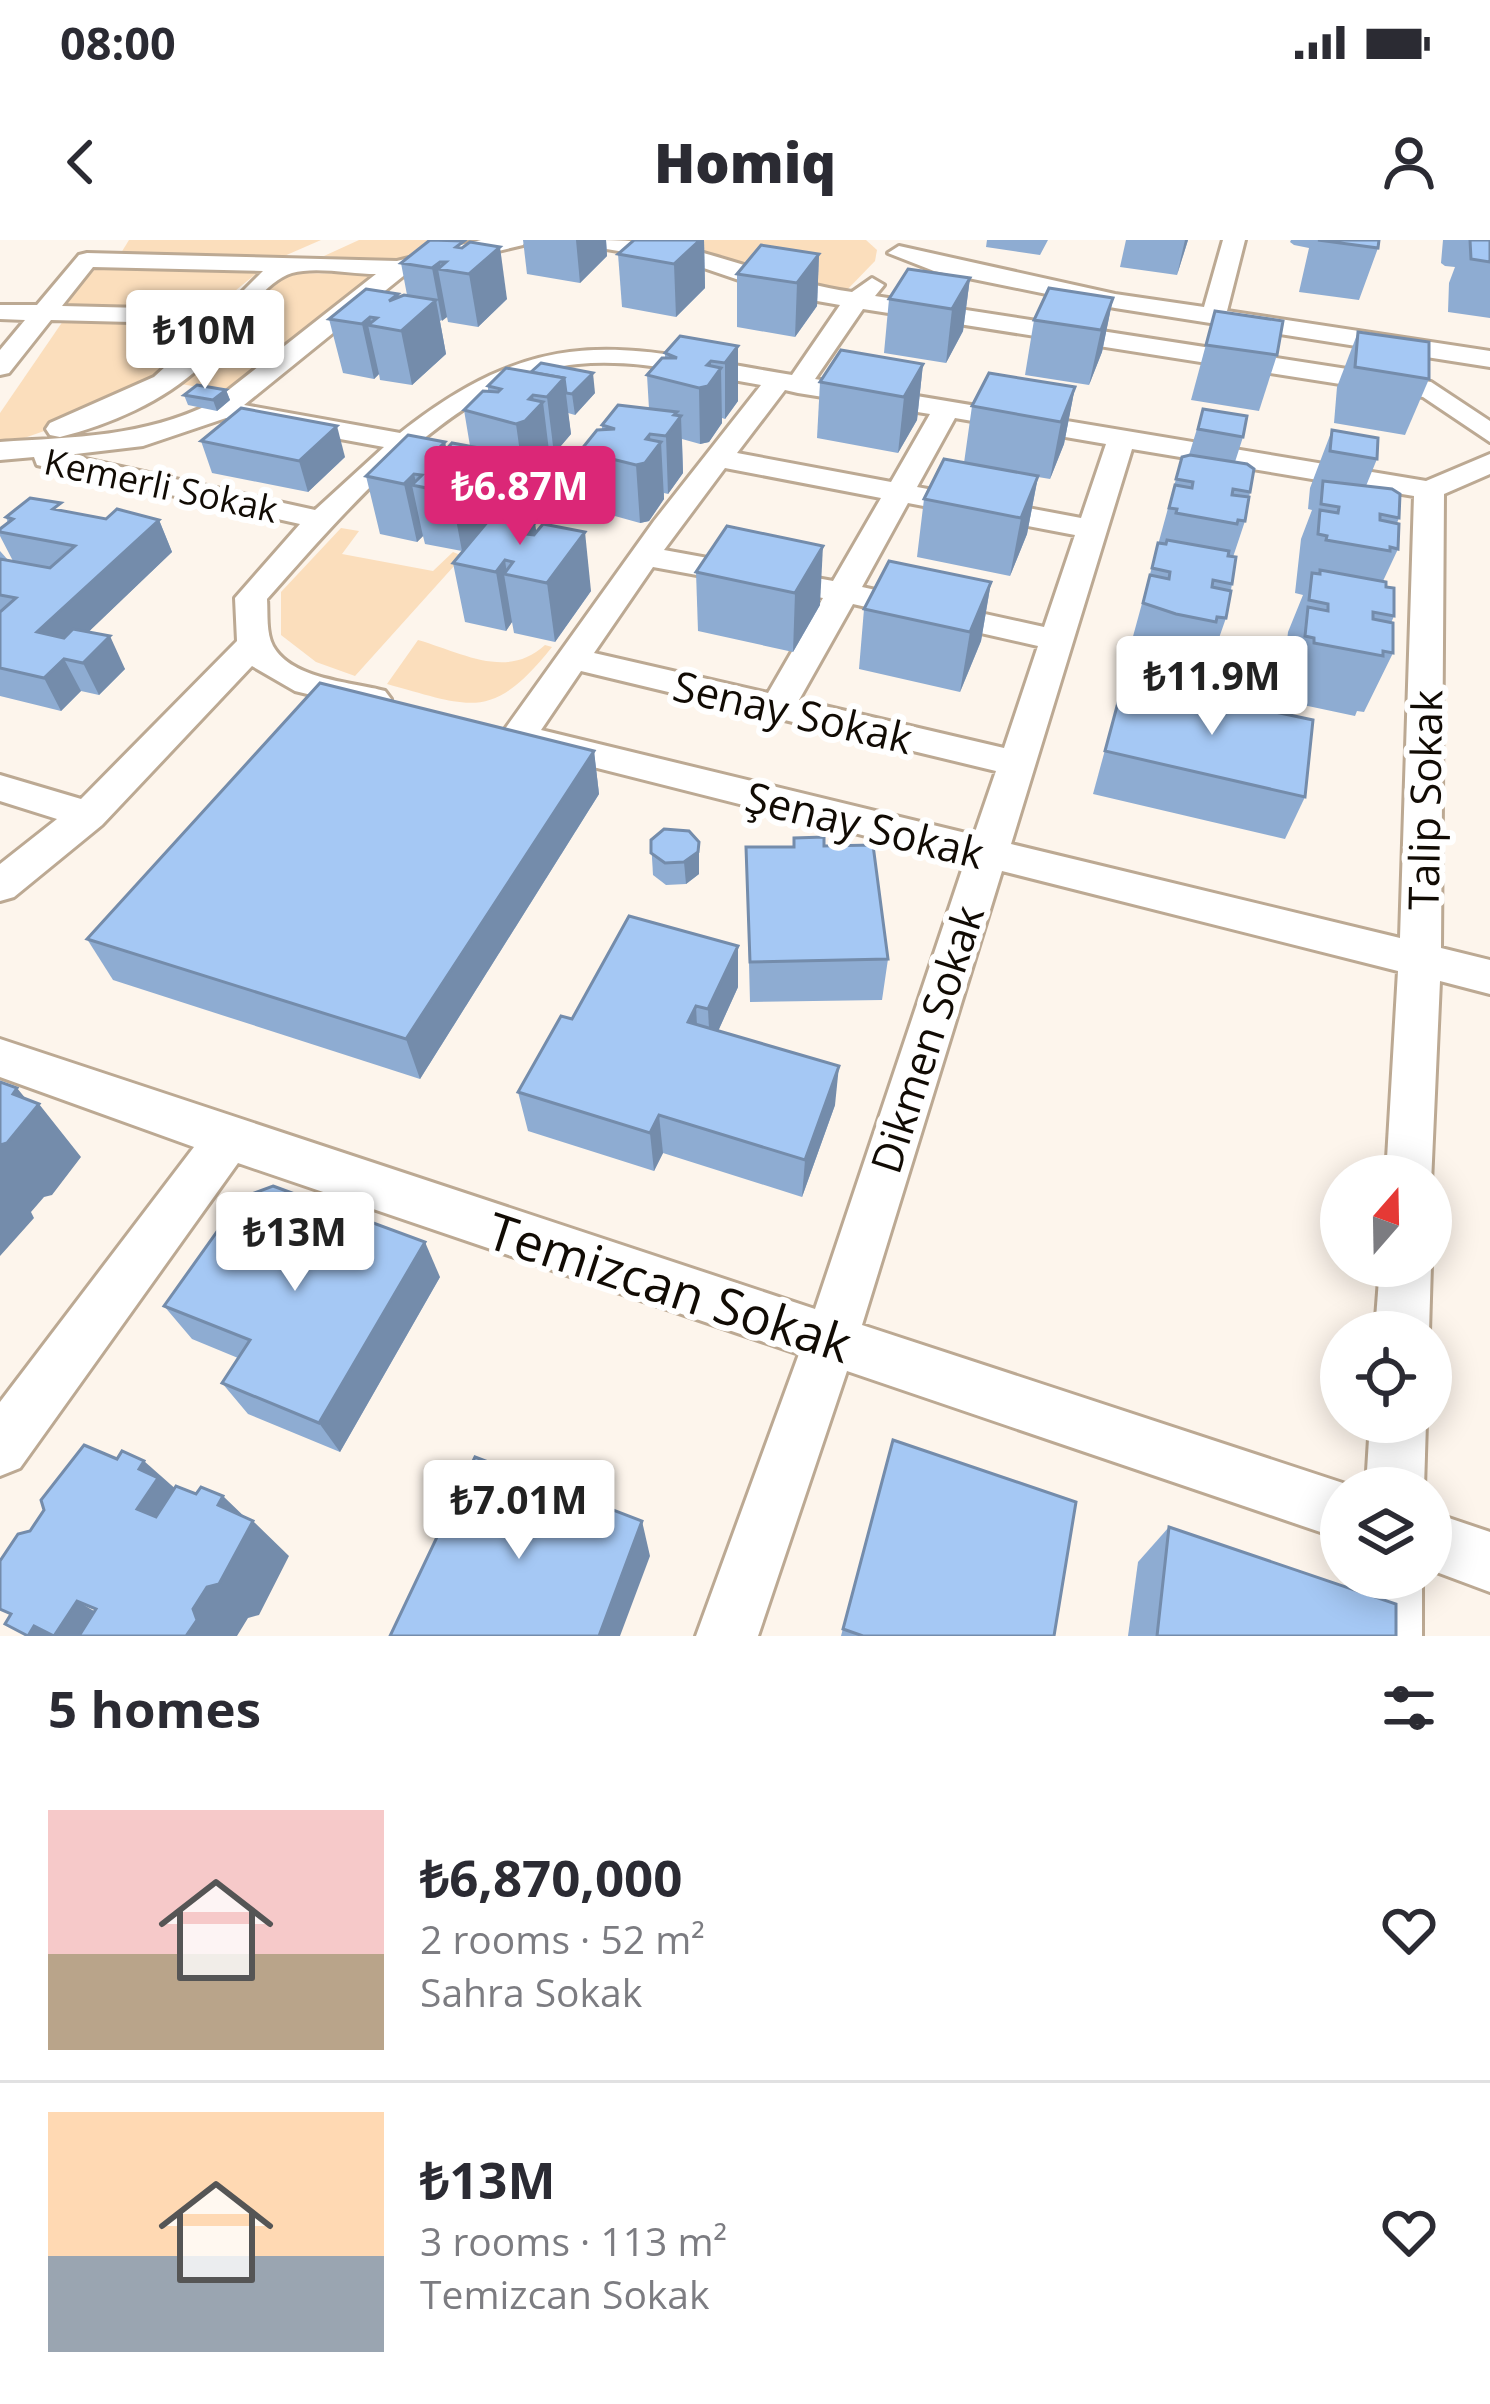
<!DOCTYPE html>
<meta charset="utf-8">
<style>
body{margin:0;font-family:"Open Sans",sans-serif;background:#f7f7f7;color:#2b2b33;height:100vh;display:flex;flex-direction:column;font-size:45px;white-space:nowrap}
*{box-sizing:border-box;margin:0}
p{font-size:39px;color:#7c7c81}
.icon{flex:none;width:66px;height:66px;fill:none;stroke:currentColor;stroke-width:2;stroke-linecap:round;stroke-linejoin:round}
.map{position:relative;height:1396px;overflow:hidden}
.sheet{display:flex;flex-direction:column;background:#fff;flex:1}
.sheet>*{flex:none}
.needle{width:78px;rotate:20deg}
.buttons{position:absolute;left:1320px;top:915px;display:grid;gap:24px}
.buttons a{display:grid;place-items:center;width:132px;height:132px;border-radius:50%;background:#fff;box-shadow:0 6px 30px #0003;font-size:60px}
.price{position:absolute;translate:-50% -102px;padding:0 27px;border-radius:12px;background:#fff;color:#222;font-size:39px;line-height:78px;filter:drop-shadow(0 3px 6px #0008)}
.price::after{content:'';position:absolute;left:50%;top:72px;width:36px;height:27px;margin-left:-18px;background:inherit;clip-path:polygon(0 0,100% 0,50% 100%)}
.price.selected{background:#db2777;color:#fff}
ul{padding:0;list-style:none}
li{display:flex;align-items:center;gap:36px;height:300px;padding:0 48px}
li+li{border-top:3px solid #e1e1e2}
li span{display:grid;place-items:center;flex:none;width:336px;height:240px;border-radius:0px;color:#555}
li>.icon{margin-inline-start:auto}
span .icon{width:144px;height:144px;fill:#fffc;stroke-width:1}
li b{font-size:51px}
h2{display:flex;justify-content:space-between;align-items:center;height:144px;padding:0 48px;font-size:51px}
.status{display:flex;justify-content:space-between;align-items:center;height:84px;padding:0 60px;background:#fff;direction:ltr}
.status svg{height:33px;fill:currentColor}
header{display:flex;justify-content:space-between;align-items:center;height:156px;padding:0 48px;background:#fff;font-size:54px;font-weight:800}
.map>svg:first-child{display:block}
</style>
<div class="status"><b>08:00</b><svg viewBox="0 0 49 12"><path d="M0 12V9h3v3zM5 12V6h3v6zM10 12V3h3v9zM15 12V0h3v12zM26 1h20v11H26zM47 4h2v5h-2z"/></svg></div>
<header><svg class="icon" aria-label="back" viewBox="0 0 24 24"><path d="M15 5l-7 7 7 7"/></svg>Homiq<svg class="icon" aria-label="person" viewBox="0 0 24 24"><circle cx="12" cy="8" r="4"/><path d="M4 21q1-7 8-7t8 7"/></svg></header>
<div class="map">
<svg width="1490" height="1396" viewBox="0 0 1490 1396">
<rect width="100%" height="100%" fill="#fdf5ec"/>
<g fill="#fbdebc">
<path d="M129 0H321L282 17 121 13Z"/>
<path d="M359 0H478L389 22 324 16Z"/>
<path d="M644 0H866L877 10 875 21 844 53Z"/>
<path d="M96 28 257 33 213 69 63 64Z"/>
<path d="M290 33 373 34 226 152 181 144 242 73Z"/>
<path d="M63 81 198 85 163 130 87 176 10 203H0V173Z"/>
<path d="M341 288 359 291 342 314 433 331 453 312 463 316 355 436 316 422 281 395V352Z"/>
<path d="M418 400C463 413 507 440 545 405L552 407C492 482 471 467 387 444Z"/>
</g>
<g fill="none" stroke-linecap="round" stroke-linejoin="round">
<g stroke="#bca993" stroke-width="6">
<g id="minor">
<path d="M481 0H526L523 5 407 33 244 165 400 193C546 78 623 107 792 135L840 65 783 55 686 22 594 7 583 0C621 0 659 1 696 11 749 25 797 44 852 52L872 38 884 45 875 56 1431 142 1490 181V202L1423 157 863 69 815 139 1426 241 1490 214V234L1444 254 1441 708 1490 720V754L1440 741 1431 943V936H1386L1398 731 1002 631 862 1085 1358 1248H1341V1299L847 1131 758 1396H696L799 1114 238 923 20 1228 0 1236V1162L194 907 0 837V799L815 1069 965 621 518 508 505 505 500 496 654 281 761 145C701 135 638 118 578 124 458 135 342 275 267 359 268 374 266 393 273 406 292 440 353 442 385 451L391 459 385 467 373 470 295 451 252 426 102 585 14 657 0 661V624L57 579 0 561V535L81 559 237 401 235 358 300 284 37 225 34 217 0 220V202C74 197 145 197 212 163L376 34C352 34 315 26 292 33 259 43 226 102 201 126 164 161 109 185 60 197L50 195 46 189 50 183 154 137 212 84 51 80 9 133 0 135V110L25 80 0 79V65H37L79 15 87 13 397 21ZM93 27 263 31 224 70 62 66ZM785 150 798 153 930 174 891 242 737 213ZM226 178 384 207 315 270 67 215 143 206ZM955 178 1106 204 1081 278 917 247ZM1132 209 1414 256 1400 698 1011 604ZM725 228 881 258 833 341 664 310ZM908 263 1075 295 1044 387 862 347ZM653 327 823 358 768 453 594 413ZM853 364 1038 406 1004 508 799 460ZM581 431 996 531 974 595 541 490Z"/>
<path d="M1223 0H1245L1227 71 1490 111V127L1115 68 934 31 888 13 899 6 1115 54 1204 67Z"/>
<path d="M1380 1026 1431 1025 1429 1092H1375Z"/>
<path d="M1370 1182H1426L1424 1248H1366Z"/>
<path d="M1431 1272 1490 1292V1352L1431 1330Z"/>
<path d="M1362 1338H1422V1396H1360Z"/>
</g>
</g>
<use href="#minor" fill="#fff" fill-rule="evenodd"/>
</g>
<g fill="#8eacd2">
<path d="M523 0H606L607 16 580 43 527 34Z"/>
<path d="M634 0H704L705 48 676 77 622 67 618 14Z"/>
<path d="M987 0H1048L1040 15 986 7Z"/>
<path d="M1126 0H1188L1177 35 1120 27Z"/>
<path d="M1291 0H1379L1378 8 1359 60 1299 52 1309 8 1294 5 1290 2Z"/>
<path d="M1443 0H1490V78L1448 72 1449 43 1455 27 1445 26 1441 23Z"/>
<path d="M465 6 507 59 478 87 448 82 447 77 440 81 446 114 412 145 380 140 379 134 374 139 343 133 329 79 398 54V57L407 55 401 23Z"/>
<path d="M819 14 817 66 795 97 737 87V34Z"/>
<path d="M970 38 963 91 946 123 884 113 889 59Z"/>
<path d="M1113 58 1102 112 1089 145 1025 135 1034 80Z"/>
<path d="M1215 71 1277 115 1259 171 1191 160Z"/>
<path d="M1358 92 1429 139 1405 195 1334 183 1337 147Z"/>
<path d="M738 106V161L725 179 722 178V183L709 202 700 204 682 199 683 233 668 254 664 253V259L649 281 640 283 586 268 580 211 602 190V185L649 169 647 135 665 118V113Z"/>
<path d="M923 124 917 180 898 213 817 198 820 142Z"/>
<path d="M488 146 595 153 575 175 568 173 571 194 554 214 549 213 550 219 533 238 524 241 494 233 500 268 462 311 425 304 423 296 417 302 380 294 366 236 445 202 446 209 470 206 464 170 488 152Z"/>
<path d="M1075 147 1064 204 1050 239 1038 237 1027 294 1010 336 917 317 924 259 964 223 972 166Z"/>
<path d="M226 150 230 160 217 171 188 165 184 155Z"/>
<path d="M1203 169 1243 197 1235 222 1250 252 1245 281 1233 317 1232 344 1226 378 1205 438 1198 436 1196 441 1157 433 1126 422 1182 217 1189 215Z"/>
<path d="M1332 190 1377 219 1366 246 1399 278 1397 283 1398 309 1383 341 1394 376 1391 383 1393 413 1364 472 1357 471 1355 476 1289 462V457L1281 456 1284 426 1287 420 1285 419 1288 392 1303 355 1295 353 1301 299 1312 270 1308 269 1310 248Z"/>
<path d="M201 201 345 217 308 252 212 233Z"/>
<path d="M64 271 106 279 159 280 172 312 88 392 125 429 99 455 81 451 61 471 0 456V311L8 320 13 321 0 296V289L8 283 6 277Z"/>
<path d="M727 286 820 365 793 412 698 391 696 332Z"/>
<path d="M537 292 591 351 555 402 514 393 512 382 506 391 465 382 453 323Z"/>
<path d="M991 342 981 401 960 452 859 429 864 369Z"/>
<path d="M1124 440 1305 557 1285 599 1093 554Z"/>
<path d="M594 511 599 554 420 839 113 740 87 699Z"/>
<path d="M794 598 824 606 888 719 882 760 750 762 746 607H793Z"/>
<path d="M651 600 699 602V634L686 644 666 645 653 635Z"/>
<path d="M738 747 718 791 835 865 802 957 663 913 654 931 528 891 518 852 572 779Z"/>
<path d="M440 1037 340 1212 248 1174 222 1143 238 1118 192 1099 164 1066Z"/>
<path d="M893 1200 1054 1396H841Z"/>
<path d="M1169 1287 1396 1396H1128L1138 1322Z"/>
</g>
<g fill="#748cab">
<path d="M576 0H606L607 16 580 43Z"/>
<path d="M700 0H704L705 48 676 77 674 24Z"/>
<path d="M1185 0H1188L1177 35Z"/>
<path d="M500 7 507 59 478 87 469 34Z"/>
<path d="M819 14 817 66 795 97 797 43Z"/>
<path d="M440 22 441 29H438L447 77 442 81 432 28Z"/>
<path d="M970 38 963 91 946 123 952 69Z"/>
<path d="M398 54 405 87 436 60 446 114 412 145 401 91 389 61Z"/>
<path d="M1113 58 1102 112 1089 145 1101 90Z"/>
<path d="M370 77 372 86 368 85 379 134 374 139 362 84Z"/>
<path d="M738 106V161L725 179V123Z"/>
<path d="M711 121V141L721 128 722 183 709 202 700 204 699 148Z"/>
<path d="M923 124 917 180 898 213 904 157Z"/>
<path d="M593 133 595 153 575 175 572 154Z"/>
<path d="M564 138 571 194 554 214 547 157Z"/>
<path d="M1075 147 1064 204 1050 239 1061 182Z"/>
<path d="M226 150 230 160 217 171 213 160Z"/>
<path d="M533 155 535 170 543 162 550 219 533 238 524 241 516 184Z"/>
<path d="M677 172V181L681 176 683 233 668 254 666 196Z"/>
<path d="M337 186 345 217 308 252 299 221Z"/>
<path d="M650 194 651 215 661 202 664 259 649 281 640 283 636 225Z"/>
<path d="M445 202 454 250 490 210 500 268 462 311 451 253 436 211Z"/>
<path d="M414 234 417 246 412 245 423 296 417 302 404 244Z"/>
<path d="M1038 236 1027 294 1010 336 1021 278Z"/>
<path d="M159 280 172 312 54 425 37 392Z"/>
<path d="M535 283 544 341 526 294Z"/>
<path d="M585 292 591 351 555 402 547 343Z"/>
<path d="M823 306 820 365 793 412 795 353Z"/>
<path d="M505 320 507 334H504L512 382 506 391 496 332Z"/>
<path d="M991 342 981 401 960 452 970 392Z"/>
<path d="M110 396 125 429 99 455 83 423Z"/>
<path d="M64 419 81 451 61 471 44 438Z"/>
<path d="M594 511 599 554 420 839 406 799Z"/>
<path d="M699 602V634L686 644 684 622Z"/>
<path d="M738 706V747L710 809 708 769Z"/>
<path d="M696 766 698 806 688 782Z"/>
<path d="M839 826 835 865 802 957 805 920Z"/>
<path d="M17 848 35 870 39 864 81 917 52 955 44 957 31 972 34 978 0 1016V905L13 854Z"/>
<path d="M659 875 663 913 654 931 650 893Z"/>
<path d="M425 1002 440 1037 340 1212 319 1183Z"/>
<path d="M144 1221 187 1259 182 1305 137 1269 139 1229Z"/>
<path d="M223 1256 251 1283 253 1281 289 1316 259 1375 248 1378 237 1396H186L193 1369 207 1347 218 1265Z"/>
<path d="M642 1281 650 1316 620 1396H599Z"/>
<path d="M77 1361 128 1391 125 1396H54Z"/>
<path d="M34 1386 54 1396H28Z"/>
</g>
<g fill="#a5c8f4" stroke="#748cab" stroke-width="3">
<path d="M430 0 464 1 456 7 462 8 470 2 500 7 469 34 438 29 446 22H440L432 28 401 23Z"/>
<path d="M634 0H700L674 24 618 14Z"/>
<path d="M1318 0H1379L1378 8Z"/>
<path d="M1470 0H1490V22L1471 19Z"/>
<path d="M761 5 819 14 797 43 737 34Z"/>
<path d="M908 29 970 38 952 69 889 59Z"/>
<path d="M1049 48 1113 58 1101 90 1034 80Z"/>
<path d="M366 49 398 54 389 61 404 55 436 60 401 91 368 85 377 78 370 77 362 84 329 79Z"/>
<path d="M1215 71 1283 81 1277 115 1206 105Z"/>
<path d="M1358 92 1429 102V139L1355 127Z"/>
<path d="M680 96 738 106 725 123 711 121 707 125 721 128 708 146 699 148 647 135 662 118H677L665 113Z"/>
<path d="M841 110 923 124 904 157 820 142Z"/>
<path d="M541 123 593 133 572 154 566 153 564 138 531 132Z"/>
<path d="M506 128 564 138 547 157 533 155 529 159 543 162 525 181 516 184 464 170 483 151 498 152 501 149 488 146Z"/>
<path d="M989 133 1075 147 1061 182 972 166Z"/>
<path d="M197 145 226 150 213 160 184 155Z"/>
<path d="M618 165 677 172 674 175 681 176 666 196 650 194 646 199 661 202 645 223 636 225 580 211 597 190 615 189 602 185Z"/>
<path d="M241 168 337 186 299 221 201 201Z"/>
<path d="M1203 169 1247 176 1243 197 1198 189Z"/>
<path d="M1332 190 1378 198 1377 219 1330 211Z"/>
<path d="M408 195 445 202 436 211 443 213 452 203 490 210 451 253 412 245 422 235 414 234 404 244 366 236Z"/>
<path d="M1190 215 1247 224 1254 229 1250 252 1233 249 1232 255 1249 257 1245 281 1238 280 1237 284 1176 273 1177 269 1169 268 1175 245 1192 248 1193 242 1176 239 1182 217Z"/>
<path d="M944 219 1038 236 1021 278 924 259Z"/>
<path d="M1323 241 1392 249 1400 254 1399 278 1380 274V280L1399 284 1398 309 1390 307V311L1326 300 1327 296 1318 294 1320 270 1338 273 1339 267 1321 264Z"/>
<path d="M30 258 61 263 53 269 106 279 117 269 159 280 37 392 64 398 73 389 110 396 83 423 64 419 44 438 0 428V372L16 358 0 355V319L50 328 75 306 0 292V289L13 279 6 277Z"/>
<path d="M494 274 535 283 526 294 534 295 543 284 585 292 547 343 504 334 513 322 505 320 496 332 453 323Z"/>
<path d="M727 286 823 306 795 353 696 332Z"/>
<path d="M1167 300 1229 311 1228 316 1236 317 1232 344 1213 340 1212 347 1231 351 1226 378 1217 377 1216 382 1176 374 1143 363 1150 335 1169 339 1170 332 1152 328 1158 303 1166 304Z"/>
<path d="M889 321 991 342 970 392 864 369Z"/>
<path d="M1320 330 1386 342V347L1394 348V376L1373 372V379L1393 383V413L1383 411V416L1314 403V398L1305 396 1308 367 1328 371V364L1309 360 1312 333 1320 334Z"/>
<path d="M1124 440 1313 480 1305 557 1105 511Z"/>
<path d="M320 443 594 511 406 799 87 699Z"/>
<path d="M664 589 689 591 699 602 698 612 684 622 665 623 651 613V600Z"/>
<path d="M824 597V606L873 605 888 719 750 722 746 607H794V598Z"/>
<path d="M629 676 738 706 708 769 696 766 688 782 839 826 805 920 659 875 650 893 518 852 561 776 572 779Z"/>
<path d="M0 842 17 848 13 854 39 864 7 903 0 905Z"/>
<path d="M273 946 425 1002 319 1183 222 1143 250 1100 164 1066 241 958Z"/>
<path d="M893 1200 1076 1262 1054 1396H863L843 1389Z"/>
<path d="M84 1205 117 1219 122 1211 144 1221 139 1229 158 1238 137 1269 156 1277 176 1246 196 1254 201 1247 223 1256 218 1265 253 1281 219 1344 207 1347 193 1369 197 1380 186 1396H79L96 1369 77 1361 54 1396 34 1386 28 1396 5 1384 11 1374 0 1369V1321L18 1294 30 1291 44 1270 41 1260Z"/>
<path d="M475 1217 642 1281 599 1396H390Z"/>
<path d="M1169 1287 1396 1364V1396H1157Z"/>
</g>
<g text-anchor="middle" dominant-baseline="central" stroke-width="12" stroke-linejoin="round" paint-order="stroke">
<g font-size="36" fill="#110b04" stroke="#fff">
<text transform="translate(161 245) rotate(12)">Kemerli Sokak</text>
</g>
<g font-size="42" fill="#110b04" stroke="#fff">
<text transform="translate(793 471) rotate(13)">Senay Sokak</text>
<text transform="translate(1424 560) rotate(-89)">Talip Sokak</text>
<text transform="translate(865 584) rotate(14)">Şenay Sokak</text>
<text transform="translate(926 799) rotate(-72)">Dikmen Sokak</text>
</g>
<g font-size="51" fill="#110b04" stroke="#fff">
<text transform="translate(670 1046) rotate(18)">Temizcan Sokak</text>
</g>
</g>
</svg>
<div class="buttons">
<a><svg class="needle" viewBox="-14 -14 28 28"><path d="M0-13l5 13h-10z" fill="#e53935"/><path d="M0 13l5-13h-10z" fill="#7c7c81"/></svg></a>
<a><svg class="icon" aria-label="locate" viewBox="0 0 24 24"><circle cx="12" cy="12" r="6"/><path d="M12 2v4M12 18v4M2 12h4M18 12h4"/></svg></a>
<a><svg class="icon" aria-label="layers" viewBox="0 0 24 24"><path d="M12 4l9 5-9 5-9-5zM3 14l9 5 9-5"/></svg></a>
</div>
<b class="price" style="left:205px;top:152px">₺10M</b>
<b class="price selected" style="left:520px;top:308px">₺6.87M</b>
<b class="price" style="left:1212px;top:498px">₺11.9M</b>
<b class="price" style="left:295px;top:1054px">₺13M</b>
<b class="price" style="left:519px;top:1322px">₺7.01M</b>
</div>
<section class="sheet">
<h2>5 homes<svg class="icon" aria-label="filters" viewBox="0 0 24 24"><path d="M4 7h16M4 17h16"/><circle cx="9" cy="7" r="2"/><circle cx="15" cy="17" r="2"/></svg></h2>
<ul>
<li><span style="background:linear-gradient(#f6c9c9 60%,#b9a48a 0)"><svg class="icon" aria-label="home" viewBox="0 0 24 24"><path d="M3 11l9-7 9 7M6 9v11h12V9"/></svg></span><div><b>₺6,870,000</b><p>2 rooms · 52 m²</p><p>Sahra Sokak</p></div><svg class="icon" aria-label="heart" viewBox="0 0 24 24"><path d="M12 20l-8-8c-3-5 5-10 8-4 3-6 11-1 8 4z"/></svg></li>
<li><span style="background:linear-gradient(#ffd9b3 60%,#9aa5b1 0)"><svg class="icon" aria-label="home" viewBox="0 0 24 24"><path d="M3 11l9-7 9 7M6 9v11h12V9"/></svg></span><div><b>₺13M</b><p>3 rooms · 113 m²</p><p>Temizcan Sokak</p></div><svg class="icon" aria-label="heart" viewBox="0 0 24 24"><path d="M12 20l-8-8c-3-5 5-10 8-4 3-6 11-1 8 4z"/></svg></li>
</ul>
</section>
